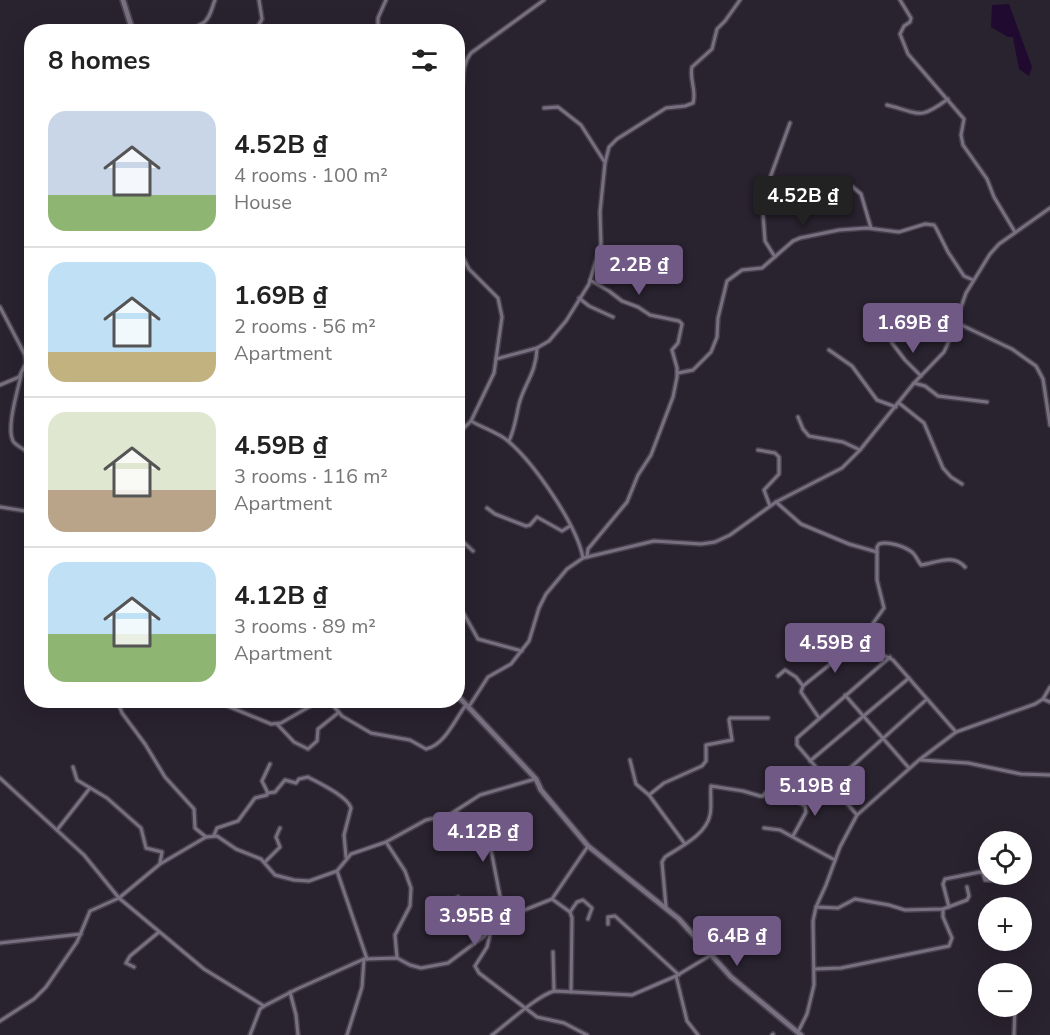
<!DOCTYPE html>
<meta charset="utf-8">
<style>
body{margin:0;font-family:"Nunito Sans",sans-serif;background:#f2f2f2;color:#222;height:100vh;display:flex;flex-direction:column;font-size:22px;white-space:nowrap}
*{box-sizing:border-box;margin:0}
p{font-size:20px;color:#767676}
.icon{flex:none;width:33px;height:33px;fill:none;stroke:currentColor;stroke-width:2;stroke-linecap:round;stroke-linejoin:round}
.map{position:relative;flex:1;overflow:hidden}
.sheet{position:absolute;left:24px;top:24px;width:441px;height:684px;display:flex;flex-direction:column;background:#fff;border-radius:24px;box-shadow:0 6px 24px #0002}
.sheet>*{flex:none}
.controls{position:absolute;left:978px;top:831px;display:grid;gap:12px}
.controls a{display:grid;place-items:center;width:54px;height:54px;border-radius:50%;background:#fff;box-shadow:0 6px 24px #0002;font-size:30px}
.price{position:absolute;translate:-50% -51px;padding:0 14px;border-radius:6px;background:#715985;color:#fff;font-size:20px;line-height:39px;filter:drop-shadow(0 2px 3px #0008)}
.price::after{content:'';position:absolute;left:50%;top:36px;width:18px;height:14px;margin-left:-9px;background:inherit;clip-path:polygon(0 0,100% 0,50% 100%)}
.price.on{background:#222;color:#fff}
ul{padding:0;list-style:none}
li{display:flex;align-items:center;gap:18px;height:150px;padding:0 24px}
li+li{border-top:2px solid #e0e0e0}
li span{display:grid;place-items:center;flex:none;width:168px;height:120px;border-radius:18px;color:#555}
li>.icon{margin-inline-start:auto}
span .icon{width:72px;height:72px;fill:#fffc;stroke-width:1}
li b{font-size:26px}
h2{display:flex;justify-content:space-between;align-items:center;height:72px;padding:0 24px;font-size:26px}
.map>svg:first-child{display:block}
</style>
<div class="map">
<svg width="1050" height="1035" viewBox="0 0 1050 1035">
<rect width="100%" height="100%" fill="#29222f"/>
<path fill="#200a2f" d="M1009 4 1032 67 1029 76 1019 69 1013 37H1008L991 27 992 5Z"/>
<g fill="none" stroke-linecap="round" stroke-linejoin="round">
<g stroke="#46404c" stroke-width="6">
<g id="street">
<path d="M900 0 911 18 910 22 904 26 900 34 908 54 964 119 961 135 963 145 987 179 994 197 1015 232"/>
<path d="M192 32C195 26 198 26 203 23 210 19 212 7 215 0"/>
<path d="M255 32 262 19 259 0"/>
<path d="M378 32V18L386 0"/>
<path d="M458 103C466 87 459 68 471 53L544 0"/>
<path d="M887 105C920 113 918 121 948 99"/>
<path d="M544 108 558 107 581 125 604 161"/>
<path d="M847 182 861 194 871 228"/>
<path d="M458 248 469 269 498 298 502 317 494 373 471 421 458 434"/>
<path d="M775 257 765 241 761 187 763 183 770 178 790 123"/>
<path d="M579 298 589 306 613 317"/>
<path d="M0 307 25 355 26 363 32 369"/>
<path d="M955 322 1012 349 1036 366 1043 379 1050 425"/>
<path d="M892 343 905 360 921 376"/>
<path d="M829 350 852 366 877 400 896 407"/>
<path d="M26 353 32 311"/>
<path d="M496 359 537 348 549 341 566 321 589 284 601 244 600 212 605 163 609 147 617 139 666 108 685 106 693 103C697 91 689 79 692 67L712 49 717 29 725 21 740 0"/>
<path d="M678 373 693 370 711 352 717 337 718 318 727 281 742 270 762 268 793 241 800 238 839 230 867 228 899 232 925 224 934 225 936 228 948 252 964 276 973 280"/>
<path d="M21 375C18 390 6 427 13 441 16 446 23 448 27 452"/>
<path d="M914 383 925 386 938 396 987 402"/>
<path d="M0 385 19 377 26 363"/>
<path d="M899 403 924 423 943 468 951 477 962 484"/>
<path d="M798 417 803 429 809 436 843 442 860 450"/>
<path d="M471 421C481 427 501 434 508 441 534 463 577 525 583 558"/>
<path d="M509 441C515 428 516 417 519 404 525 382 536 374 537 348"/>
<path d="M758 450 775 453 779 457V474L764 490 770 506"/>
<path d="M776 502 801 524 849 544 877 552"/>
<path d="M0 507 32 512"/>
<path d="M487 508 495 514 526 526 530 525 537 517 562 531 570 526"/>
<path d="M458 537 473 551"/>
<path d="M587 556 588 549 627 502 638 475 651 455 673 397 677 377V368L672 350 678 343 682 324 679 321 650 315 638 307 622 301 609 291 590 280"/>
<path d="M458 608 464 614 478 639 522 651"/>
<path d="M859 643 893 660 956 732"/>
<path d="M778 676 785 670 796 677 803 686 801 692 819 718"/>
<path d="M803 686 853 646 859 643 884 608 877 580V547L879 544C888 541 905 546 913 553 916 556 918 561 921 565 936 563 953 553 965 567"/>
<path d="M845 695 909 768"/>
<path d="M1043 699 1050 702"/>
<path d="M117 700 122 713 145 744 165 777 194 809 195 828 206 837"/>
<path d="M213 700 271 724 281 723 321 700"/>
<path d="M325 700 331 703 342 716 371 733 410 740 426 749C445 745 455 719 466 705"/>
<path d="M468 708 488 677 511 664 529 641 539 608 546 594 567 569 583 558 654 541 701 544 715 542 730 535 776 502 842 468 860 450 914 383 944 352 949 341 966 293 990 254 999 244 1050 208"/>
<path d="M277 724 294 742 308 749 317 741 318 729 338 713"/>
<path d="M630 760 636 784 649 795 685 844"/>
<path d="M921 760 968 763 1021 774 1050 775"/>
<path d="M810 761 909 678"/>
<path d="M73 767 77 780 107 798 141 828 146 848 162 852 160 863"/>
<path d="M0 778 84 855 119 898 204 969 264 1006"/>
<path d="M830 786 927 699"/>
<path d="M268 793 275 792 285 780 296 783 299 779 308 777C319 783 347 796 351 808L344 835 346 857"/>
<path d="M649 795 664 783 702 766 706 761V745L732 740 729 720 730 718H768"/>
<path d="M456 811 491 850 500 896 507 917"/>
<path d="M857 815 797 745V738L890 657"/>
<path d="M764 828 780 830 835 860"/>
<path d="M57 830 90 788"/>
<path d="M214 835 217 828 238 821 255 798 267 795V791L262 781 270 764"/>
<path d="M793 836 806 812 805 806 800 803"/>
<path d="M386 842 405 871 411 888 410 906 395 935 397 958"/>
<path d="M265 862 280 847 276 837 280 828"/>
<path d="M337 871 367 959"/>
<path d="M458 897 474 942"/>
<path d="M552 899 570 912 572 918 571 992"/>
<path d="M666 907 662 862 665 857C680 847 706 835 710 815 712 806 710 795 711 786L743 791 760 796H763L772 785"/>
<path d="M816 907 838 908 855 899 889 905 905 910 943 909 967 900 969 896 967 887"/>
<path d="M949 907 943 884 945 879 980 872 983 873 985 880H1002"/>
<path d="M570 912 577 902 583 900 592 908 588 919"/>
<path d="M608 924V917L615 916 679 975"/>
<path d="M491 931 487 947 475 966 479 973 537 1017 564 1023 587 1035"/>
<path d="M0 943 81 934"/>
<path d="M553 952 554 991"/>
<path d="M134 967 126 963 130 956 159 932"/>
<path d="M814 969 841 968 949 946 952 938 943 917V909"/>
<path d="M676 976 687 1021 698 1035"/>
<path d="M290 992 296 1015 298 1035"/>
<path d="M0 1021 34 999 46 987 77 942 90 911 119 898 160 864 206 837 217 836 236 849 261 859 275 875 294 880 309 881 337 871 351 854 386 842 426 820 449 815 480 795 535 779"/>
<path d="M798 1032 807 1014 814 985 813 921 816 907 826 885 840 847 857 815 919 760 956 732 1035 704 1043 699 1050 687"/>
<path d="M250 1035 260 1009 264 1006 297 989 364 959 397 958 410 965 421 968 448 963 491 931 502 919 552 899 588 846"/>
<path d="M347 1035 362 987 364 959"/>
<path d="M492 1035C508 1023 537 996 554 991L632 995 676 976 711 955"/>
<path d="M772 1035 773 1034"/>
<path d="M1014 1035 1015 1006"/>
</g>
</g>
<g stroke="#46404c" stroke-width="8">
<g id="secondary">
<path d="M123 0 133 32"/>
<path d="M458 696 536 779 541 790 588 846 679 919 731 977 801 1035"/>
</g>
</g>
<use href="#street" stroke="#787080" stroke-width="3"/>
<use href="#secondary" stroke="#787080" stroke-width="4.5"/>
</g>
</svg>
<div class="controls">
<a><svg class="icon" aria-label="locate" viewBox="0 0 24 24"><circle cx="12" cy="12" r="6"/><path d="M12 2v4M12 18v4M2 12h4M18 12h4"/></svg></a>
<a>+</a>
<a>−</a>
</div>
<b class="price on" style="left:803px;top:227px">4.52B ₫</b>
<b class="price" style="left:639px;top:296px">2.2B ₫</b>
<b class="price" style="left:913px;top:354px">1.69B ₫</b>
<b class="price" style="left:835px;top:674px">4.59B ₫</b>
<b class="price" style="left:815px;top:817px">5.19B ₫</b>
<b class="price" style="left:483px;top:863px">4.12B ₫</b>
<b class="price" style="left:475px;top:947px">3.95B ₫</b>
<b class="price" style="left:737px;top:967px">6.4B ₫</b>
<section class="sheet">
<h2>8 homes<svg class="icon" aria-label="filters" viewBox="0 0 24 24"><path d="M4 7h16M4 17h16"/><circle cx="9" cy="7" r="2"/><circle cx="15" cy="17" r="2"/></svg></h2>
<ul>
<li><span style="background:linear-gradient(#c9d6e8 70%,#8fb573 0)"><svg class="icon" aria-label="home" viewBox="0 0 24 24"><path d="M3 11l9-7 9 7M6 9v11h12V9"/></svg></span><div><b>4.52B ₫</b><p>4 rooms · 100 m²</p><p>House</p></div></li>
<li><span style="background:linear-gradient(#bfe0f5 75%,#c2b280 0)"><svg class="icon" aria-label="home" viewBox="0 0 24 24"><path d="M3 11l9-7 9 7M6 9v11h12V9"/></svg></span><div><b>1.69B ₫</b><p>2 rooms · 56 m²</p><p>Apartment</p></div></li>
<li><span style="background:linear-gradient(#dfe7d0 65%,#b9a48a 0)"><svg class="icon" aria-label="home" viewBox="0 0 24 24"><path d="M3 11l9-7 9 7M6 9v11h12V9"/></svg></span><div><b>4.59B ₫</b><p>3 rooms · 116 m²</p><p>Apartment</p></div></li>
<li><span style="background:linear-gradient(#bfe0f5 60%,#8fb573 0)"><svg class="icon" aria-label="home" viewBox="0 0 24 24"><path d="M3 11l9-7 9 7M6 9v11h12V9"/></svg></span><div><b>4.12B ₫</b><p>3 rooms · 89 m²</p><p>Apartment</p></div></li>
</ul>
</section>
</div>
